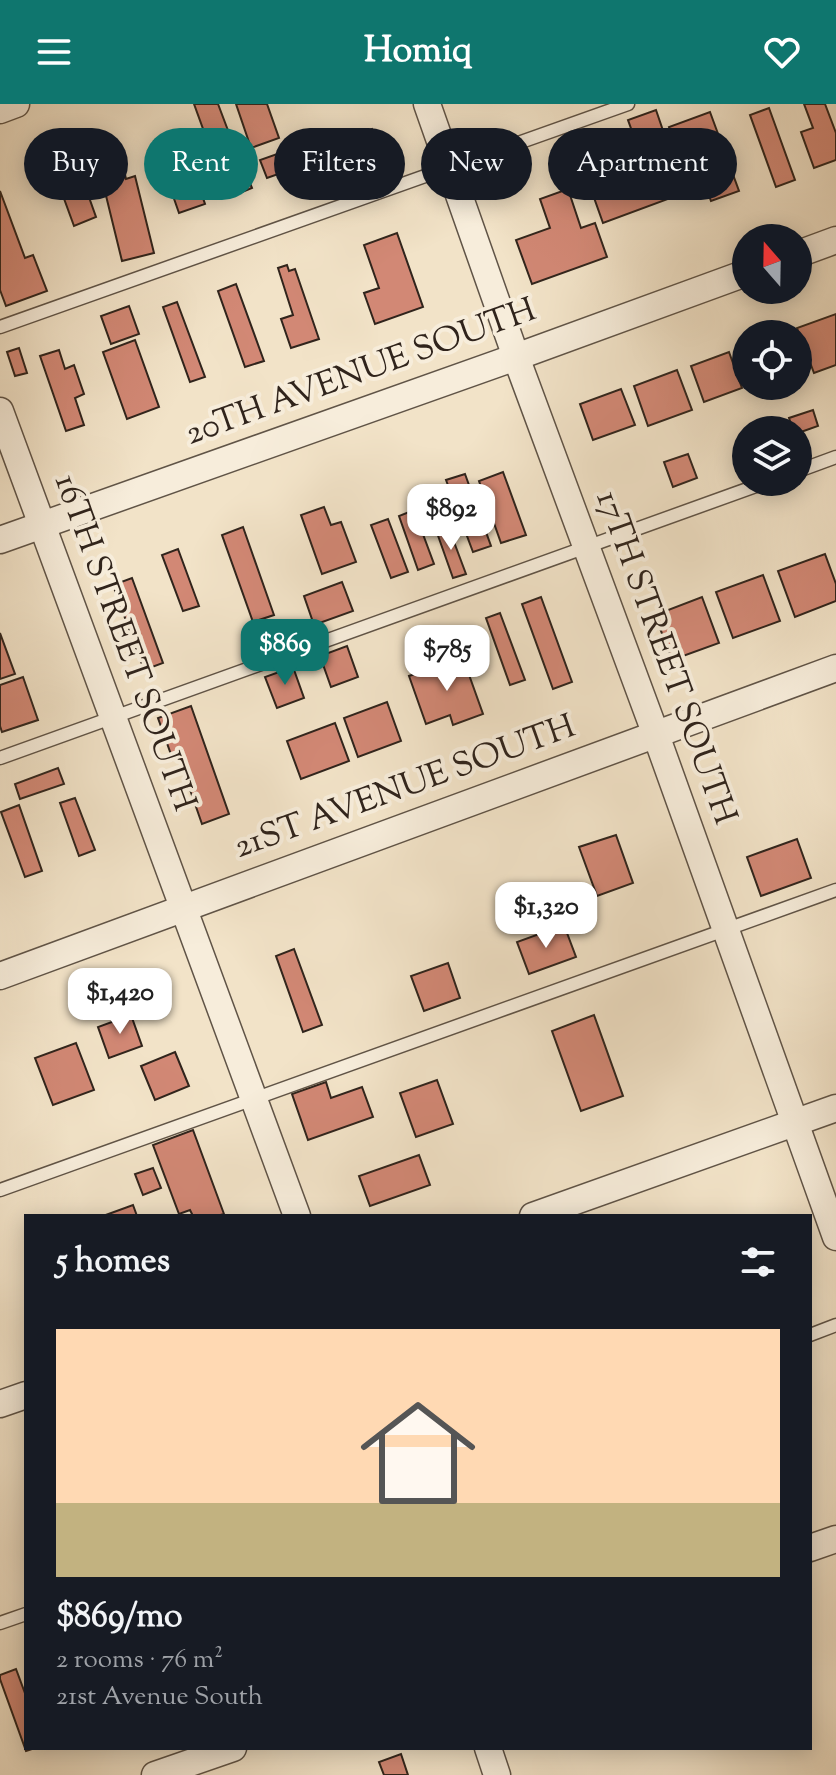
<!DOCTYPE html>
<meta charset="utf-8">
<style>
body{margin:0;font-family:"Sorts Mill Goudy",serif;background:#242831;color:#f1f3f6;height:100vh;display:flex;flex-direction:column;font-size:30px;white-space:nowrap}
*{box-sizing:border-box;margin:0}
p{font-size:26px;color:#9ea1a6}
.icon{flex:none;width:44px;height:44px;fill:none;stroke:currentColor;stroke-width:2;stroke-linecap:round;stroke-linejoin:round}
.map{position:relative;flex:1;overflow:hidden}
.panel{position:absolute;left:24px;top:1110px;width:788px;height:536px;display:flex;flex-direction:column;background:#171b24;border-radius:0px;box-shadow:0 4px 20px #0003}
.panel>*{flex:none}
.guide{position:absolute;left:24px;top:24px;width:788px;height:72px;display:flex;gap:16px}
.needle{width:52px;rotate:340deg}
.fabs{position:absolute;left:732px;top:120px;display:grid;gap:16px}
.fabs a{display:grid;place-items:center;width:80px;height:80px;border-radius:50%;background:#171b24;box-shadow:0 4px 20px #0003;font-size:40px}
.price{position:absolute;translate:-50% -68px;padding:0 18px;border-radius:16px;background:#fff;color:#222;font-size:26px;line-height:52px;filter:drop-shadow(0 2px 4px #0008)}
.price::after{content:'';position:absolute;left:50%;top:48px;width:24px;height:18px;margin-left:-12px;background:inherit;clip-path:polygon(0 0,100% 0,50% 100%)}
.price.selected{background:#0f766e;color:#fff}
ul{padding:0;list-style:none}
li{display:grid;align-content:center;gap:16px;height:424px;padding:0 32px}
li span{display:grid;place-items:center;height:248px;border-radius:0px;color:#555}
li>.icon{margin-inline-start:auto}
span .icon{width:144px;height:144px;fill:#fffc;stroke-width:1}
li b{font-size:34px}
h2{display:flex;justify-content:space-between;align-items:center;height:96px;padding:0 32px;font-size:34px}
.pill{padding:0 28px;border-radius:36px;background:#171b24;box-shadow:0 4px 20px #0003;font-size:28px;line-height:72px}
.pill.selected{background:#0f766e;color:#fff}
header{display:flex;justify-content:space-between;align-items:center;height:104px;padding:0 32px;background:#0f766e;color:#fff;font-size:36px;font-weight:700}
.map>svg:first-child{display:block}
</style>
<header><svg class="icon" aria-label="menu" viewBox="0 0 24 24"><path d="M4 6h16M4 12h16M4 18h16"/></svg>Homiq<svg class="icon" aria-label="heart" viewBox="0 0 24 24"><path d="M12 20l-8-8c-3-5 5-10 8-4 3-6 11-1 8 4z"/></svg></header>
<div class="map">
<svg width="836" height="1671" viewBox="0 0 836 1671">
<rect width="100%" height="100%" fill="#f2e3c8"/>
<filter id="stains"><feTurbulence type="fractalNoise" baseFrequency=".0025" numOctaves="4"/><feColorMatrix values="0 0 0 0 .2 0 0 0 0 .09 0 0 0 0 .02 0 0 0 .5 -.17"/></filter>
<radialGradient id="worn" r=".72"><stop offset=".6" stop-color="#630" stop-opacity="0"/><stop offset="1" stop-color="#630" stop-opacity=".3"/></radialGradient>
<g fill="#d28875" stroke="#30241c" stroke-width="2">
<path d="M194 0H218L232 37 210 44Z"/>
<path d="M236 0H267L279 34 251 44Z"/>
<path d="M804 0H825L836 29V56L814 64 801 28 813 24Z"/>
<path d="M769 4 795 76 776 83 750 11Z"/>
<path d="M656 6 672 53 645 63 628 16Z"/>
<path d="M710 8 739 87 711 97 692 47 679 52 669 23Z"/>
<path d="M372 25 386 64 348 78 334 39Z"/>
<path d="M180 28 205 100 179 109 154 37Z"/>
<path d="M70 40 96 113 74 122 47 48Z"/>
<path d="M297 43 304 61 267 74 260 56Z"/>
<path d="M121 53 126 75 135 72 154 149 122 157 98 59Z"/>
<path d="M665 61 676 92 603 119 592 88Z"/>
<path d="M243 62 252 84 235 91 226 69Z"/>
<path d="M568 85 581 124 595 119 607 153 532 180 516 136 550 124 540 95Z"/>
<path d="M0 87 25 154 33 151 47 187 6 202 0 186Z"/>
<path d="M397 129 423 203 375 220 364 189 379 184 364 141Z"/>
<path d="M287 161 289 167 295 165 319 235 291 244 281 215 293 211 278 164Z"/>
<path d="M236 180 264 257 245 263 218 187Z"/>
<path d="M177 198 205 273 190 278 163 203Z"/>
<path d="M129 202 139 230 111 240 101 212Z"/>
<path d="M836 210V261L814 269 797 224Z"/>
<path d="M135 236 159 303 127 315 103 248Z"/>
<path d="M19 244 27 269 15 272 7 248Z"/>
<path d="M59 246 65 265 74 261 84 290 75 294 84 321 66 327 40 252Z"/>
<path d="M729 248 742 284 704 298 691 262Z"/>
<path d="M677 266 692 306 648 322 634 282Z"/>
<path d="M621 285 635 321 593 336 580 300Z"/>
<path d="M813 306 818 322 798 329V326H793L789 314Z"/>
<path d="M688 350 697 374 673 383 664 358Z"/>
<path d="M503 368 526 431 501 439 479 377Z"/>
<path d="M465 370 491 442 473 448 446 376Z"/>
<path d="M324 403 331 421 341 418 356 458 322 470 301 411Z"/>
<path d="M414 406 434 460 418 466 399 412Z"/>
<path d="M388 415 408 468 391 474 371 421Z"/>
<path d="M448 422 466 470 453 474 436 426Z"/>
<path d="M243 423 274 511 253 518 222 431Z"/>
<path d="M178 445 199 502 183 507 162 451Z"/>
<path d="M825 450 836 480V497L795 513 778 467Z"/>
<path d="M763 471 780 517 733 534 716 488Z"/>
<path d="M132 474 163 559 144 566 113 481Z"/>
<path d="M342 478 353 507 314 521 304 492Z"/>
<path d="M541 493 572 578 553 585 522 500Z"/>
<path d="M702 493 719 539 672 556 655 511Z"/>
<path d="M500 509 525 576 510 581 486 514Z"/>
<path d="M0 529 15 570 0 575Z"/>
<path d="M347 542 358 573 331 583 320 552Z"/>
<path d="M463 554 483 610 453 621 450 611 426 620 409 572Z"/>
<path d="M293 563 304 594 277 604 265 573Z"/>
<path d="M23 573 38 616 2 628 0 622V581Z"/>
<path d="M387 598 401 637 358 653 344 614Z"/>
<path d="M191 602 229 710 202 720 179 654 173 656 158 614Z"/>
<path d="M335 619 349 657 301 675 287 637Z"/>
<path d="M58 664 64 680 20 695 15 680Z"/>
<path d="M75 694 95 746 79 752 60 699Z"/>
<path d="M19 701 42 767 25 773 1 708Z"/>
<path d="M616 731 633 779 597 792 579 743Z"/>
<path d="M797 735 811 774 761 792 747 753Z"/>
<path d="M564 821 576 853 529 870 517 838Z"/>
<path d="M294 845 322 921 303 928 276 852Z"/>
<path d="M448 859 460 894 424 907 411 872Z"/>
<path d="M131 911 142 942 109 954 98 923Z"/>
<path d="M594 911 623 992 581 1007 552 927Z"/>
<path d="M76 939 94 986 53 1001 35 954Z"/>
<path d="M175 948 189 982 155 996 141 962Z"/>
<path d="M437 976 453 1020 416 1033 400 989Z"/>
<path d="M326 978 331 994 362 983 373 1013 308 1036 292 990Z"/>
<path d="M193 1026 224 1110 217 1112H193L190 1106 179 1110 153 1041Z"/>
<path d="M419 1051 430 1081 370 1102 359 1072Z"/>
<path d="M153 1064 161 1084 143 1091 135 1070Z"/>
<path d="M133 1101 137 1112H103Z"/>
<path d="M16 1565 26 1592V1644H35L26 1647 0 1575V1571Z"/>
<path d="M401 1650 408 1671H384L379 1658Z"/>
</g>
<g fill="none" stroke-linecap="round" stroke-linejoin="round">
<g stroke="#605447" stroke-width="15">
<g id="service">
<path d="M0 223 628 0"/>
<path d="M798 367 836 353"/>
<path d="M0 654 767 378"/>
<path d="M0 1086 836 786"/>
<path d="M810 1231 836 1221"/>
<path d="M0 1519 26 1510"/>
</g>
</g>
<g stroke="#605447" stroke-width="29">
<g id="minor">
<path d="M427 0 516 253 656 631 836 1133"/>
<path d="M0 6 16 0"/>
<path d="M798 150 836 136"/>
<path d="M0 307 297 1112"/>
<path d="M0 436 516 253 746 169"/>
<path d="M0 872 836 564"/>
<path d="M533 1112 836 1004"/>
<path d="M0 1300 26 1291"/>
<path d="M810 1444 836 1435"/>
<path d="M488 1644 497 1671"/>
<path d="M155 1671 233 1644"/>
</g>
</g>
<use href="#service" stroke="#f7eddb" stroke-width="12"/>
<use href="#minor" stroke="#f7eddb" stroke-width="26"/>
</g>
<g text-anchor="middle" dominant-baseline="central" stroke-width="8" stroke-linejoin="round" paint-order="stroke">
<g font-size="34" fill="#30241c" stroke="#f7eddb">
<text transform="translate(361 269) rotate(-20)">20TH AVENUE SOUTH</text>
<text transform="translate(124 539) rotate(70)">16TH STREET SOUTH</text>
<text transform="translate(665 554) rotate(70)">17TH STREET SOUTH</text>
<text transform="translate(405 684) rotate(-20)">21ST AVENUE SOUTH</text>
</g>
</g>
<rect width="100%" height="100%" filter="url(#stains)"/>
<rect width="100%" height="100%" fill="url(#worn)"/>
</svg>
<div class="fabs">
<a><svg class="needle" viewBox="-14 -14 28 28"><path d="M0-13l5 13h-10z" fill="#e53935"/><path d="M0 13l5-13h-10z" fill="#9ea1a6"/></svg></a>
<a><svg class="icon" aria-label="locate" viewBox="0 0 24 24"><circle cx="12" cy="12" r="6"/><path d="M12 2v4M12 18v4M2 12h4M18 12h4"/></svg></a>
<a><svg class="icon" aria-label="layers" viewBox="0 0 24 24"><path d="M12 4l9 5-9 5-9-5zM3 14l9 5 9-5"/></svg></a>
</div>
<b class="price" style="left:451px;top:448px">$892</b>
<b class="price selected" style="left:285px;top:583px">$869</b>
<b class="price" style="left:447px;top:589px">$785</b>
<b class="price" style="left:546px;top:846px">$1,320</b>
<b class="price" style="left:120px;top:932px">$1,420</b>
<div class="guide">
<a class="pill">Buy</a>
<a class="pill selected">Rent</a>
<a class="pill">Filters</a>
<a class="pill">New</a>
<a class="pill">Apartment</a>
</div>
<section class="panel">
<h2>5 homes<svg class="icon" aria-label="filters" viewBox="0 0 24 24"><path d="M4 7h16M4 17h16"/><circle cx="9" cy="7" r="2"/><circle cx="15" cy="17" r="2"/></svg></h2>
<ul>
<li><span style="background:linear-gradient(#ffd9b3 70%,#c2b280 0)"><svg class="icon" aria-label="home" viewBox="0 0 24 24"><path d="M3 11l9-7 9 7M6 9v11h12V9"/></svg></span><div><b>$869/mo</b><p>2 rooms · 76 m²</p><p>21st Avenue South</p></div></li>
</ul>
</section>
</div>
